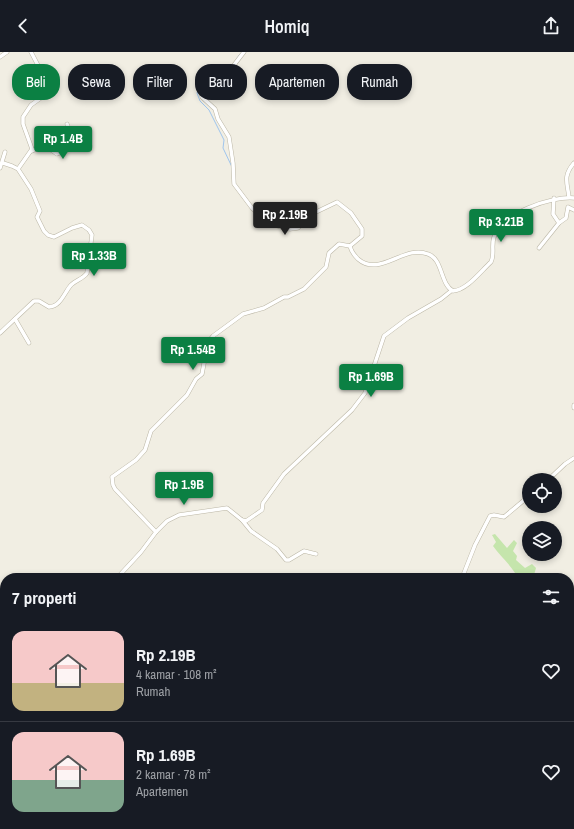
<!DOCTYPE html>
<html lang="id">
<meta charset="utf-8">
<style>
body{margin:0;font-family:"Archivo Narrow",sans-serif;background:#20242c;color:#f1f3f6;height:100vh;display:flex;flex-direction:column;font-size:15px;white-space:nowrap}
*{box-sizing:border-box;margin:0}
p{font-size:13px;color:#9ea1a6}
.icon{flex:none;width:22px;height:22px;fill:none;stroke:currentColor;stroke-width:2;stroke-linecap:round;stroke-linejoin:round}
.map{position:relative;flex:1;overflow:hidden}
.panel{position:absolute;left:0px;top:521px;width:574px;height:256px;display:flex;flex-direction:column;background:#171b24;border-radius:16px 16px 0 0;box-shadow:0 2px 6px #0003}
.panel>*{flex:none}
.guide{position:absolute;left:12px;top:12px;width:550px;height:36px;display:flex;gap:8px}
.buttons{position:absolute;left:522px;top:421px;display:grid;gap:8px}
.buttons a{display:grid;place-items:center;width:40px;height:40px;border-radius:50%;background:#171b24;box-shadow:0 2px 6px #0003;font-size:20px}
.price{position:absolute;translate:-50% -34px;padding:0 9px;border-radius:4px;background:#0b8043;color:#fff;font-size:13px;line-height:26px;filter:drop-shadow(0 1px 2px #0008)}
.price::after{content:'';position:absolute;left:50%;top:24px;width:12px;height:9px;margin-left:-6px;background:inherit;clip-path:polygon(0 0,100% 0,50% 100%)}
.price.on{background:#222;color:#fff}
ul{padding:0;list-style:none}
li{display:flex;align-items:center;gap:12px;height:100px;padding:0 12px}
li+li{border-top:1px solid #363941}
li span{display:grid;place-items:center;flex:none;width:112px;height:80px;border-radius:12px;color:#555}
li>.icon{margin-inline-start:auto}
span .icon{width:48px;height:48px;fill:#fffc;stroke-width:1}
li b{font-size:17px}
h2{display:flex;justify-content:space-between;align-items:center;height:48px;padding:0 12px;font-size:17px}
.tag{padding:0 14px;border-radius:16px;background:#171b24;box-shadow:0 2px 6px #0003;font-size:14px;line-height:36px}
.tag.on{background:#0b8043;color:#fff}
header{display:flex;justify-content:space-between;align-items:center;height:52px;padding:0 12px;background:#171b24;font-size:18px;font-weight:600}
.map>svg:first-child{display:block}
</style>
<header><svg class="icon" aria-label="back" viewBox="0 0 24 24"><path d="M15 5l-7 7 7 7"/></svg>Homiq<svg class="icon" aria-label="share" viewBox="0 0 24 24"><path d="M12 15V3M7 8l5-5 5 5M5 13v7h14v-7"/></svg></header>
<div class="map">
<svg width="574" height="777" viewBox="0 0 574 777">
<rect width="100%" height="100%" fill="#f1eee3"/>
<path fill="#e5e1d1" d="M574 752V777H535L544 772H569V756Z"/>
<g fill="#c5e5ac">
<path d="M495 482 507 496 514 488 517 491 513 499 517 504 516 508 525 516 532 512 536 516 534 523 560 526H518C512 514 501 505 493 494L496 490 492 483Z"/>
<path d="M569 531 574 535V576H569Z"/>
<path d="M5 730V772H22L24 777H0V732Z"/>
<path d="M125 772H162L165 776 127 777Z"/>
<path d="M348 772 352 775 353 772H406L411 777H336V772Z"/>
<path d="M494 772H538L525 777H491Z"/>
</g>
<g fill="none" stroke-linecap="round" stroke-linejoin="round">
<g stroke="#9fc5ee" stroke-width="1">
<path d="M237 6 242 0"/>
<path d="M223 22 232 13"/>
<path d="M206 31 199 34 197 41 200 49 209 58 224 88 223 96 232 115"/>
</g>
<g stroke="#bcb7a6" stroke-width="4.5">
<g id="street">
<path d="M244 0 227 22 206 33 201 38 202 45 215 57 218 67 229 85 233 111 234 132 252 156 264 167 270 172 290 177 298 176 312 162 337 150 351 161 362 177V184L350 194C351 199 354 203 358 207 380 226 404 192 428 202 443 207 440 232 453 239 467 238 481 219 491 210 495 202 491 193 494 185 502 161 551 144 574 146"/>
<path d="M0 5 7 0"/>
<path d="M67 72 76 94"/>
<path d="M32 99 44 93 57 102 76 94H90"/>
<path d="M3 111 12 114 18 117"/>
<path d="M0 116 5 100"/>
<path d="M569 145C567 130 563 124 574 111"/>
<path d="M559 171 566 166 568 155 574 158"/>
<path d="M539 196 559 171 553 162 554 146"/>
<path d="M15 267 29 291"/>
<path d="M0 281 34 249H39L49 255C61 254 64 241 71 233 76 228 83 227 87 221L92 183 89 178 82 173 72 176 54 185 48 183 44 179 37 165 40 159 31 137 18 117 32 97 23 72V65L31 53 45 43 47 37 43 23 31 0"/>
<path d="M574 353V356"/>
<path d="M548 428 565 412 574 406"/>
<path d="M242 468 251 479 277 497 286 508H289L304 499 316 502"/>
<path d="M156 480 115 437 113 433 112 425 136 408 145 398 151 379 187 343 196 327 202 322 208 290 213 284 243 262 264 256 284 245H288L304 237 326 215 329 201 339 192 350 194"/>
<path d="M117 526 141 500 156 480 167 469 179 463 227 456 242 468 246 469 262 458 263 451 284 422 352 358 365 341 384 284 408 266 441 247 451 239"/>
<path d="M462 526 475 493 490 464 494 463 504 465 529 444"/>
<path d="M0 615 5 610"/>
<path d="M569 770 574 767"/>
<path d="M301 772 305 777"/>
<path d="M176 777 183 772"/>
<path d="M560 777 567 772"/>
</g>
</g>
<use href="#street" stroke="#fff" stroke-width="3.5"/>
</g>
</svg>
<div class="buttons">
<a><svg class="icon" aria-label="locate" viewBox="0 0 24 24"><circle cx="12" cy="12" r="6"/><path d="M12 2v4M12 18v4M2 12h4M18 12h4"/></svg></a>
<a><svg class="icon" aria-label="layers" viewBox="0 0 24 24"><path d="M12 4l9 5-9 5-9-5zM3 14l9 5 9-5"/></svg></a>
</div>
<b class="price" style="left:63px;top:108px">Rp 1.4B</b>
<b class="price on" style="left:285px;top:184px">Rp 2.19B</b>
<b class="price" style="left:501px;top:191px">Rp 3.21B</b>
<b class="price" style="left:94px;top:225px">Rp 1.33B</b>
<b class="price" style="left:193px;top:319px">Rp 1.54B</b>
<b class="price" style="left:371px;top:346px">Rp 1.69B</b>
<b class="price" style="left:184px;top:454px">Rp 1.9B</b>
<div class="guide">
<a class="tag on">Beli</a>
<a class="tag">Sewa</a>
<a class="tag">Filter</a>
<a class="tag">Baru</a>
<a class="tag">Apartemen</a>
<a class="tag">Rumah</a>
</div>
<section class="panel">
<h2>7 properti<svg class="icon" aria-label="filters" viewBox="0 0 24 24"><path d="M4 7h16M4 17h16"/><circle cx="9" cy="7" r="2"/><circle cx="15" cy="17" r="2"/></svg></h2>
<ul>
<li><span style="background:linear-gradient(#f6c9c9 65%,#c2b280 0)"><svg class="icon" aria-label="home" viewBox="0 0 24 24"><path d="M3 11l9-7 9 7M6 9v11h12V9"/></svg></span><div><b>Rp 2.19B</b><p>4 kamar · 108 m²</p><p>Rumah</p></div><svg class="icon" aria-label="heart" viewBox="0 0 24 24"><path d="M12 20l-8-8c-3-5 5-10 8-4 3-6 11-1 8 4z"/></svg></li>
<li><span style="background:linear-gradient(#f6c9c9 60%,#7fa58c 0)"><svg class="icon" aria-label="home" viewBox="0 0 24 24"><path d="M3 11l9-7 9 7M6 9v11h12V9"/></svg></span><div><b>Rp 1.69B</b><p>2 kamar · 78 m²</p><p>Apartemen</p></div><svg class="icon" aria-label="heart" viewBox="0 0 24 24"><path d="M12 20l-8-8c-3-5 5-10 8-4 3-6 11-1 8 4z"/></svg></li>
</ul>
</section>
</div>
